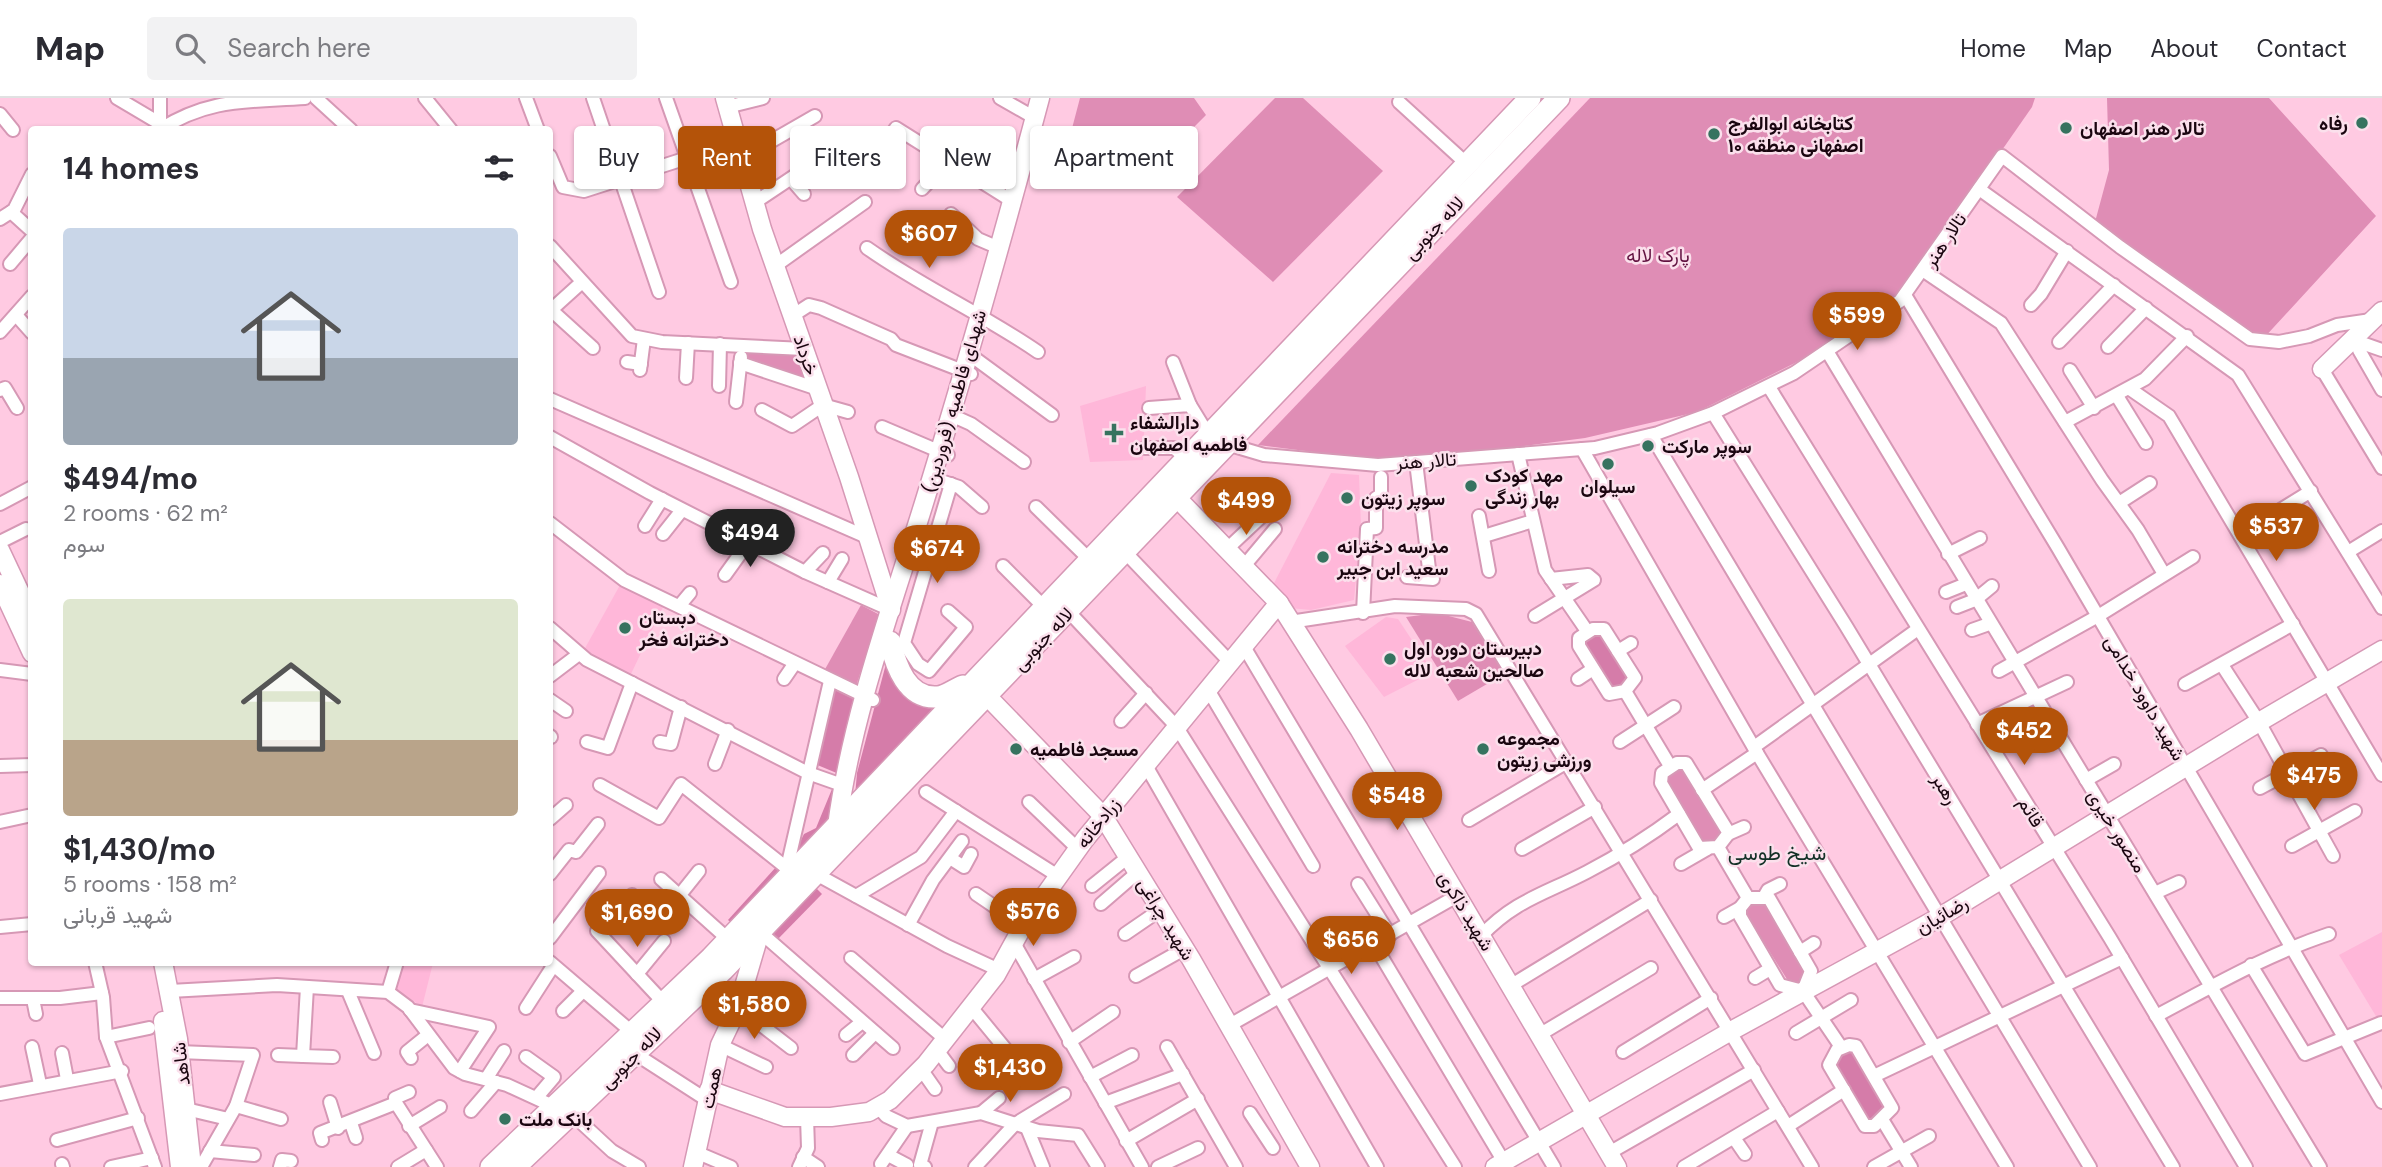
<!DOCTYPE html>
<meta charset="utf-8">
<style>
body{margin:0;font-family:"DM Sans",Vazirmatn,sans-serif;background:#f2f2f3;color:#2b2b33;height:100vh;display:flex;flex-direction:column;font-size:26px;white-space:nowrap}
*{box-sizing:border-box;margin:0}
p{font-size:23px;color:#7c7c81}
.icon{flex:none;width:38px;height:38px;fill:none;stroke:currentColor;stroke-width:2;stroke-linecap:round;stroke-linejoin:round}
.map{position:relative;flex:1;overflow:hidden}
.panel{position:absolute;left:28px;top:28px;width:525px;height:840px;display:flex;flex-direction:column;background:#fff;border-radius:7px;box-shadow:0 2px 5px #0004}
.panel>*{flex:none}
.guide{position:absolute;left:574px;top:28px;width:665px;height:63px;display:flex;gap:14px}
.price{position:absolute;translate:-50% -60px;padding:0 16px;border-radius:24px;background:#b45309;color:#fff;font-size:23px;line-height:46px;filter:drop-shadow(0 2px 4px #0008)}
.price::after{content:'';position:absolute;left:50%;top:42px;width:21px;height:16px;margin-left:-10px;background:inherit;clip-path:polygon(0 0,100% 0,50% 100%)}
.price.active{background:#222;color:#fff}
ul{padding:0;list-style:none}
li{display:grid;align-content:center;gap:14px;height:371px;padding:0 35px}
li span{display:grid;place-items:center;height:217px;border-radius:7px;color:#555}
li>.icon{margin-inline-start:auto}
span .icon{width:126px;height:126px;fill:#fffc;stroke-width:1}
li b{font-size:30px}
h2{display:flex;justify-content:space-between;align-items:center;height:84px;padding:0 35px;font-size:30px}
.pill{padding:0 24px;border-radius:7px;background:#fff;box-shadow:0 2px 5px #0004;font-size:24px;line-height:63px}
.pill.active{background:#b45309;color:#fff}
header{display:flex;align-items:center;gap:42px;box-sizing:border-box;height:98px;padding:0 35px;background:#fff;border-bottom:2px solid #e1e1e2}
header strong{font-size:33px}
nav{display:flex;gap:38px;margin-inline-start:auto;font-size:24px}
.search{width:490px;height:63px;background:#f2f2f3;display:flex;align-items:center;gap:18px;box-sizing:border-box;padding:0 24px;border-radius:7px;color:#7c7c81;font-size:26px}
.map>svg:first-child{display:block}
</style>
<header>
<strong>Map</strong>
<div class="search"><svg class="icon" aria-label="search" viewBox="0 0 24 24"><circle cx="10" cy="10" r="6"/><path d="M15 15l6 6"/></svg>Search here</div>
<nav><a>Home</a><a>Map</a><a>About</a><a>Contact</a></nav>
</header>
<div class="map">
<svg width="2382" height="1069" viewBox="0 0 2382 1069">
<rect width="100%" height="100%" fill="#ffcae2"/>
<g fill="#ffb7d9">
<path d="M1146 288 1143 362 1090 364 1080 308Z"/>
<path d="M1331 375 1359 377 1361 429 1354 502 1311 512 1290 510 1272 489Z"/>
<path d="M620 487 663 509 630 578 584 552Z"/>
<path d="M1386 519 1398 521 1433 574 1384 599 1345 548Z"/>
<path d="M2382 834V928L2339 857Z"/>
<path d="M404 865H433L422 909 395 890Z"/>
</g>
<g fill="#df8db5">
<path d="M1080 0H1194L1206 17 1192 31C1192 61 1168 63 1145 55L1102 89 1065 57Z"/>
<path d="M1275 0H1303L1383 73 1273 184 1177 99Z"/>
<path d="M1590 0H2035L2032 9 1906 190 1805 260 1697 314 1585 340 1487 353 1377 362 1258 347Z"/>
<path d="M2107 0H2269L2376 118 2262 242 2095 124 2109 72Z"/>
<path d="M746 251 800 255 807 284 745 263Z"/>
<path d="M861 507 880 517 856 588 824 573Z"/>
<path d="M1437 515 1472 524 1504 576 1458 603 1406 519Z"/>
<path d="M1676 672H1683L1721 732 1715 742 1702 745 1666 682Z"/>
<path d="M1766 803 1806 874 1801 884 1790 886 1744 813 1746 808Z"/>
</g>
<g fill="#d57ca9">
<path d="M1600 535 1628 581 1625 587 1612 591 1584 547 1594 536Z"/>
<path d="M887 562 895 578 951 599 855 698 857 675Z"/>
<path d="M833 591 856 602 839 676 815 666Z"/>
<path d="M832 691 839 694 832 726 792 760 804 736 816 730Z"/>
<path d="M776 769 784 775 736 829 728 822Z"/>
<path d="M814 788 822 796 777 842 769 834Z"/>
<path d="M1852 951 1887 1012 1868 1023 1835 963 1839 957Z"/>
</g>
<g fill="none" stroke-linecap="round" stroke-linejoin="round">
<g stroke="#d698b5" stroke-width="16">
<g id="street">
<path d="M117 0 171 32"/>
<path d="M160 0V23"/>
<path d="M316 0 351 32"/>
<path d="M425 0 451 32"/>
<path d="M526 0 538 32"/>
<path d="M593 0 659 194"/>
<path d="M666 0 731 184"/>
<path d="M1000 0 1035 20"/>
<path d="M1399 4 1468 67"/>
<path d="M727 9 763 0"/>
<path d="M0 16 13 32"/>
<path d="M159 32C209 0 246 4 305 0"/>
<path d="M550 58 563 89 584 93 737 44"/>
<path d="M742 60 815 18"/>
<path d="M883 60 878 56 896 30 1012 103"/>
<path d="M791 81 804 96"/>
<path d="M922 91 948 63"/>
<path d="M1979 91 2238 277 2382 510"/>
<path d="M754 105 854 38"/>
<path d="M11 114 32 133"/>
<path d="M951 116 978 141 999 150"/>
<path d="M0 121 14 112 32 76"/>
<path d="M550 148 632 238 662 244 804 251"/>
<path d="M867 150C922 189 983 216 1038 254"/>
<path d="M10 166 32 140"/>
<path d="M775 168 865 104"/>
<path d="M1924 173 2001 225 2102 382 2138 432 2164 476"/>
<path d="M1905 197 2058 450 2382 1004"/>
<path d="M2031 207 2041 196 2067 153"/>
<path d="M550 211 593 250"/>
<path d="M551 212 582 184"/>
<path d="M16 217 32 235"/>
<path d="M792 218 809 207 821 210 891 241 896 247 971 276"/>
<path d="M0 234 32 198"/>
<path d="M2356 243 2382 252"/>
<path d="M2059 244 2114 187"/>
<path d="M2361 245 2359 252 2382 292"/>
<path d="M2108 249 2146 210"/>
<path d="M1827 253C1990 526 2158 796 2320 1069"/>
<path d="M969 256 1052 317"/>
<path d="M627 264 641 266"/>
<path d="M1173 264 1190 307"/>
<path d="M740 265 818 291"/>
<path d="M2322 271 2382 370"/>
<path d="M640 272 644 241"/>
<path d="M2070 272 2094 310"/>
<path d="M686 280 688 245"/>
<path d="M719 288 720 246"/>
<path d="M1769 289 2110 840 2246 1069"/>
<path d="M2130 291 2169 318 2382 677"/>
<path d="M0 292 5 290 17 310"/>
<path d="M2117 298 2146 345"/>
<path d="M550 301 869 440"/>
<path d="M736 304 741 259"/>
<path d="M1149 310 1190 307 1209 338"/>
<path d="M762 312 792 328 823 307 848 314"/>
<path d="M1713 315 1846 528 2173 1069"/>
<path d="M951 317 971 326 1024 364"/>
<path d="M2065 324 2145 281 2187 238"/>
<path d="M882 329 948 357"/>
<path d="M1651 337 2090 1069"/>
<path d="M550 339 650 395 805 474 891 512"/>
<path d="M1227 346 1264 357 1378 367 1595 350 1658 335 1713 315 1794 275 1900 203 2002 58 2120 149 2250 241 2279 244 2309 238 2337 227 2371 222"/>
<path d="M1145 350H1174L1187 361"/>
<path d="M1582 351 1757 655 2007 1069"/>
<path d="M1518 356 1545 472 1587 533"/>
<path d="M1416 364 1430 479"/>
<path d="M932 380 959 389 982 409"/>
<path d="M2119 405 2150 385"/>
<path d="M0 406 32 389"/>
<path d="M1036 409 1090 462"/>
<path d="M2277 414 2311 393"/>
<path d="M1479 418 1489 473"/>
<path d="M550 425 624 482 873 602"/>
<path d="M645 428 662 401"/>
<path d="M663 436 682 412"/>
<path d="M1484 438 1533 423"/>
<path d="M0 444 26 431"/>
<path d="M1227 451 1261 419"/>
<path d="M1125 454 1229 563"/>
<path d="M2348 454 2382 433"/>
<path d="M1948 456 1980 440"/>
<path d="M1003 468 1045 510"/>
<path d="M1244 468 1275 431"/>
<path d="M805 474 823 455"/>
<path d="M725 477 748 445"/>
<path d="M1407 479 1433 481"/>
<path d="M828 484 842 461"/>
<path d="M1946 494 1966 486"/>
<path d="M680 507 690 495"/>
<path d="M1957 509 1975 502 1992 488"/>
<path d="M948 513 966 529 929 573 918 566 904 545 951 386"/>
<path d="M1069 514 1176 628 1455 1069"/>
<path d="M1363 515 1367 431 1376 430V400L1381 397V379"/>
<path d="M1535 518 1594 482 1588 477 1551 481"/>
<path d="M1290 524 1395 508 1466 511 1476 516 1812 1069"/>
<path d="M550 530 587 562 808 675 842 687"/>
<path d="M1593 531H1604L1635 580 1625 593 1609 596 1579 548V540Z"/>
<path d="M1972 532 1989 526"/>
<path d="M1243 547 1554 1069"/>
<path d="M1618 553 1631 545"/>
<path d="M2222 567 2259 624 2333 758"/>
<path d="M0 572 32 576"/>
<path d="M1999 573 2098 518 2193 459"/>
<path d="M550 578 579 556"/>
<path d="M784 581 795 565"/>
<path d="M1578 581 1593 571"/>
<path d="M2185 586 2293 526"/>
<path d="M1207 590 1313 768"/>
<path d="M1625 593 1670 668"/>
<path d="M550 602 566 613"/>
<path d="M1121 623 1146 595"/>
<path d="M1977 626 2067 584"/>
<path d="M550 638 551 639"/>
<path d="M587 644 608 650 632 585"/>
<path d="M660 644 671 646 681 609"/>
<path d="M1620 644 1674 609"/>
<path d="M1754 649 1918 531"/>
<path d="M1677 665H1686L1727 732 1728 736 1718 749 1699 750 1661 685 1662 675Z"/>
<path d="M715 666 728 632"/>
<path d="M1145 666 1377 1069"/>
<path d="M0 668 32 667"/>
<path d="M2086 682 2114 666"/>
<path d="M600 687 659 720 681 686 793 775"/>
<path d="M2260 690 2321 657"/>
<path d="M1702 692 1757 655"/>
<path d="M926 694 1058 778"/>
<path d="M1029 704 1078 751"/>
<path d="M550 721 566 707"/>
<path d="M1469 722 1567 664"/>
<path d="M0 724 32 717"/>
<path d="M1728 736 1744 729"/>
<path d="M2292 748 2355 713"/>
<path d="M1718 749 1748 800"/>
<path d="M1522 751 1595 709"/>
<path d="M950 760 964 769 971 756"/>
<path d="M1681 766 1707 751"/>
<path d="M793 775 789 761 830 583"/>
<path d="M550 776 569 752 576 754 598 726"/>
<path d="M816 776 947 848 999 872"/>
<path d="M661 781 729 842"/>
<path d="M1358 786 1390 837"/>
<path d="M1092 788 1128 759"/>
<path d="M2155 795 2179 784"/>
<path d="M976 796 1023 828"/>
<path d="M632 797 597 833 664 905"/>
<path d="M679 798 699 773"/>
<path d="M856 798 921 759 956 713"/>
<path d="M1043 799 1053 821"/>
<path d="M1764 799 1768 792 1780 786"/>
<path d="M1748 800H1769L1811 873 1803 893"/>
<path d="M1748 800 1740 810V818L1780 887 1803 893"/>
<path d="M1101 806 1138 774"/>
<path d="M1724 819 1740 810"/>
<path d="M908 827 933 782 962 743"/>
<path d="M0 829 32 826"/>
<path d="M760 834 893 950"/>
<path d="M1125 836 1160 812"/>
<path d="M1481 838C1515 802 1545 796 1587 774 1618 758 1651 737 1679 716"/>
<path d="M550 840 599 775"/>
<path d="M1014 845 1142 1069"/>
<path d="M1374 846 1504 1064"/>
<path d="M1800 854 1814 845"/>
<path d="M851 860 945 941"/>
<path d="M95 864 103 899 106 939 155 1069"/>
<path d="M550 864 633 935"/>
<path d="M2251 867 2305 956 2381 925"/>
<path d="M637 876 664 843"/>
<path d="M1136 878 1184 851"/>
<path d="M1755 880 1770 871"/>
<path d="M1034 881 1074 859"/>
<path d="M1510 888 1651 802"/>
<path d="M307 889 303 958 333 959"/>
<path d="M170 893 277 887 388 894 408 909 454 970 465 976 507 987 555 1009"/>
<path d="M348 893 374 955"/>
<path d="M1803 893 1841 949"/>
<path d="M388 894 397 864"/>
<path d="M0 900H60L102 895"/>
<path d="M33 901 36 916"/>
<path d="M738 909 791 950"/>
<path d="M971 909 1012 959 1017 958 1030 971"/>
<path d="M526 910 553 868"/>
<path d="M410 912 489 929 460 973"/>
<path d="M563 913 583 893"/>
<path d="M2156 918C2213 888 2268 856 2329 836"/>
<path d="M1228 928 1457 798"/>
<path d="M1796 935 1851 902"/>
<path d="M846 937 862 924"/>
<path d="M1539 937 1651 870"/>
<path d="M106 939 149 930"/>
<path d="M1069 944 1113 914"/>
<path d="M720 947 766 969"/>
<path d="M1849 947 1856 948 1892 1010 1874 1028H1865L1829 967 1837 952Z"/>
<path d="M32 949 40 986"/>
<path d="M1167 949 1236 1069"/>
<path d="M937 952 949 968"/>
<path d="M179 954 253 957 236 1008 201 1069"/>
<path d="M1623 954 1711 900"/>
<path d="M62 955 67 981"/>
<path d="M634 955 707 1002"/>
<path d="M278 957 303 958"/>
<path d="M853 957 875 935"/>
<path d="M526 959 554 979 537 999"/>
<path d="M411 960 407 954 428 937"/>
<path d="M921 971 935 991"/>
<path d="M1874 978 2122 860"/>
<path d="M1090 979 1132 957"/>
<path d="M486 981 504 953"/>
<path d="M0 996 122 973"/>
<path d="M330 1004 338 1030"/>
<path d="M396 1005 395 1000 409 994"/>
<path d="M1105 1005 1183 976"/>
<path d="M236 1008 281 1021"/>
<path d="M878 1009 886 1018 907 1028 981 1015 1038 1033 1078 1037 1098 1069"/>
<path d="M186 1011 228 1021"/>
<path d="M471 1013 496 984"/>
<path d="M981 1015 999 1000"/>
<path d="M1250 1015 1273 1050"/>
<path d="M572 1016 612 1053 639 1069"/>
<path d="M1883 1023 1911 1069"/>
<path d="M351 1025 356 1040"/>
<path d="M409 1028 440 1009"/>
<path d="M1788 1028 1844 992"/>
<path d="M1027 1030 1043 1069"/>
<path d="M1734 1040 1745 1056"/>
<path d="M57 1042 138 1020"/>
<path d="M322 1042 320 1035 396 1005 437 1069"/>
<path d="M1126 1043 1198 1001"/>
<path d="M210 1053 254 1057"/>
<path d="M698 1055 731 1069"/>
<path d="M1609 1055 1754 972"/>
<path d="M888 1057 907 1067"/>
<path d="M803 1059 818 1069"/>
<path d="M62 1066 63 1069"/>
<path d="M881 1066 907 1028"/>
<path d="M111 1069 152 1060"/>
<path d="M280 1069 282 1062 291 1063"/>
<path d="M398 1069 426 1052"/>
<path d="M799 1069 808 1050 807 1019"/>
<path d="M925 1069 920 1067 932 1024"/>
<path d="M975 1069 1015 1026 1064 996"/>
<path d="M1158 1069 1198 1050"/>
<path d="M1684 1069 1778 1013"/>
<path d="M1874 1069 1929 1038"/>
</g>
</g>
<g stroke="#d698b5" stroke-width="21">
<g id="secondary">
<path d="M725 0 762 131 849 379 891 512"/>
<path d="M2322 271 2382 213"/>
<path d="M1176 399 1279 505 1359 631 1617 1069"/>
<path d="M0 452 32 520"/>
<path d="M0 486 32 555"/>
<path d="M988 599 1103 718 1191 861 1310 1069"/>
<path d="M837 728C853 609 897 496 931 382 970 255 1006 128 1040 0"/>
<path d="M163 864 178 941 192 1069"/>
<path d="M163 923 180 1069"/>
<path d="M709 992 785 1019H831L869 1014 890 1002 926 966 996 877 1023 828 1085 741 1279 505"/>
<path d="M693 1069 720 947 738 909 760 834"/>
<path d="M1495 1069 1731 933 1940 819 2259 624 2382 552"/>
</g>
</g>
<g stroke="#d698b5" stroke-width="24">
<g id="primary">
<path d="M890 544C896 568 907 601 937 599 945 599 955 591 963 588"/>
<path d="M491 1069 711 860 1530 0"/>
<path d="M515 1069 723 872 1559 0"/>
</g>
</g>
<use href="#street" stroke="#fff" stroke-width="12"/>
<use href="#secondary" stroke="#fff" stroke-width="18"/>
<use href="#primary" stroke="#fff" stroke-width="21"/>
</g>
<g fill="#36735f" stroke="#fbe0ec" stroke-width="2.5">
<circle cx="2362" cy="25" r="7"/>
<circle cx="2066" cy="30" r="7"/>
<circle cx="1714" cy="36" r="7"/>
<path d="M1110.5 324.5h7v7h7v7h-7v7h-7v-7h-7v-7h7z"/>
<circle cx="1648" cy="348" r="7"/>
<circle cx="1608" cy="366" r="7"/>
<circle cx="1471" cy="388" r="7"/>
<circle cx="1347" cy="400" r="7"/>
<circle cx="1323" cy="459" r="7"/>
<circle cx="625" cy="530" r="7"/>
<circle cx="1390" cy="561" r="7"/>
<circle cx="1016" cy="651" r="7"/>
<circle cx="1483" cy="651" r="7"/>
<circle cx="505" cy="1021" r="7"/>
</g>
<g text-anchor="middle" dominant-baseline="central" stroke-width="5" stroke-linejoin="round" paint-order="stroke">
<g font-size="19" font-weight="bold" fill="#1a0610" stroke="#fbe0ec" text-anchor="start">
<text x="1728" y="25">کتابخانه ابوالفرج<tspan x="1728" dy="22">اصفهانی منطقه ۱۰</tspan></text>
<text x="2348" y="25" text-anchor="end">رفاه</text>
<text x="2080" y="30">تالار هنر اصفهان</text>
<text x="1130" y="324">دارالشفاء<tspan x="1130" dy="22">فاطمیه اصفهان</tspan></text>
<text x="1662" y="348">سوپر مارکت</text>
<text x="1485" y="377">مهد کودک<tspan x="1485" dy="22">بهار زندگی</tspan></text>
<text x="1608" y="388" text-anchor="middle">سیلوان</text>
<text x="1361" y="400">سوپر زیتون</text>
<text x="1337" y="448">مدرسه دخترانه<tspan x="1337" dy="22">سعید ابن جبیر</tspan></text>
<text x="639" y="519">دبستان<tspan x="639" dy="22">دخترانه فخر</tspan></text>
<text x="1404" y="550">دبیرستان دوره اول<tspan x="1404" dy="22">صالحین شعبه لاله</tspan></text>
<text x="1497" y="640">مجموعه<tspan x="1497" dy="22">ورزشی زیتون</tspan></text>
<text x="1030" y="651">مسجد فاطمیه</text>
<text x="519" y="1021">بانک ملت</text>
</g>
<g font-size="19" fill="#1a0610" stroke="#fbe0ec">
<text transform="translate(1434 130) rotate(-47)">لاله جنوبی</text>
<text transform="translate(1945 142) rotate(-56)">تالار هنر</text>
<text transform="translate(806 257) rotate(71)">خرداد</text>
<text transform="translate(954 303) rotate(-74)">شهدای فاطمیه (فروردین)</text>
<text transform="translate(1426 363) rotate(-4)">تالار هنر</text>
<text transform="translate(1043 541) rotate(-47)">لاله جنوبی</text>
<text transform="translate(2145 600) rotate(60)">شهید داوود خدامی</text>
<text transform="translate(1945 691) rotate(59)">رهبر</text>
<text transform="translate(2031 714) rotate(58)">قائم</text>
<text transform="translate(1098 725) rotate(-52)">زرادخانه</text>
<text transform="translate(2117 733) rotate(58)">منصور خیری</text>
<text transform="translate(1466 813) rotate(59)">شهید ذاکری</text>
<text transform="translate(1942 817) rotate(-30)">رضائیان</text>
<text transform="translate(1166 821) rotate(59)">شهید چراغی</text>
<text transform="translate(631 960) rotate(-45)">لاله جنوبی</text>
<text transform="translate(181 966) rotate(-97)">شاهد</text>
<text transform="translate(711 990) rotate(-78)">همت</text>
</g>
<g font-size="19" fill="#621241" stroke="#fbe0ec">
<text x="1658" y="157">پارک لاله</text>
</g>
<g font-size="21" fill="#123026" stroke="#fbe0ec">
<text x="1777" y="755">شیخ طوسی</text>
</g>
</g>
</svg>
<b class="price" style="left:929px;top:172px">$607</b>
<b class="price" style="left:1857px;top:254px">$599</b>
<b class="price" style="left:1246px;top:439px">$499</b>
<b class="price" style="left:2276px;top:465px">$537</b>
<b class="price active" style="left:750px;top:471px">$494</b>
<b class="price" style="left:937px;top:487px">$674</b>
<b class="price" style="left:2024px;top:669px">$452</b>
<b class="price" style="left:2314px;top:714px">$475</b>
<b class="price" style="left:1397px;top:734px">$548</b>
<b class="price" style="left:1033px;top:850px">$576</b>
<b class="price" style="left:637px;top:851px">$1,690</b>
<b class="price" style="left:1351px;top:878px">$656</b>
<b class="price" style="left:754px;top:943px">$1,580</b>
<b class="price" style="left:1010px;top:1006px">$1,430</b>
<div class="guide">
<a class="pill">Buy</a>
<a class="pill active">Rent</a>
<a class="pill">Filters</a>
<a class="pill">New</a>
<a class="pill">Apartment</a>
</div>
<section class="panel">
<h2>14 homes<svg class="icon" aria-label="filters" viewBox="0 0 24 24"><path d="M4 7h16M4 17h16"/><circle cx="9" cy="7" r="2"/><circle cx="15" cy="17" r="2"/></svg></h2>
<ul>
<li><span style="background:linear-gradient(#c9d6e8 60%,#9aa5b1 0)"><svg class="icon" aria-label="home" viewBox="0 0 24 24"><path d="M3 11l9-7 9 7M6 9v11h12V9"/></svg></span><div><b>$494/mo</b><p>2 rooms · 62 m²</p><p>سوم</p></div></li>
<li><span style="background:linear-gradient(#dfe7d0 65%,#b9a48a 0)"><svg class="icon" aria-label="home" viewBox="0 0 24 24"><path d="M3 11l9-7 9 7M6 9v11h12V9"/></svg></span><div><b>$1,430/mo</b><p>5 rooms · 158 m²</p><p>شهید قربانی</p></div></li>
</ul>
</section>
</div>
